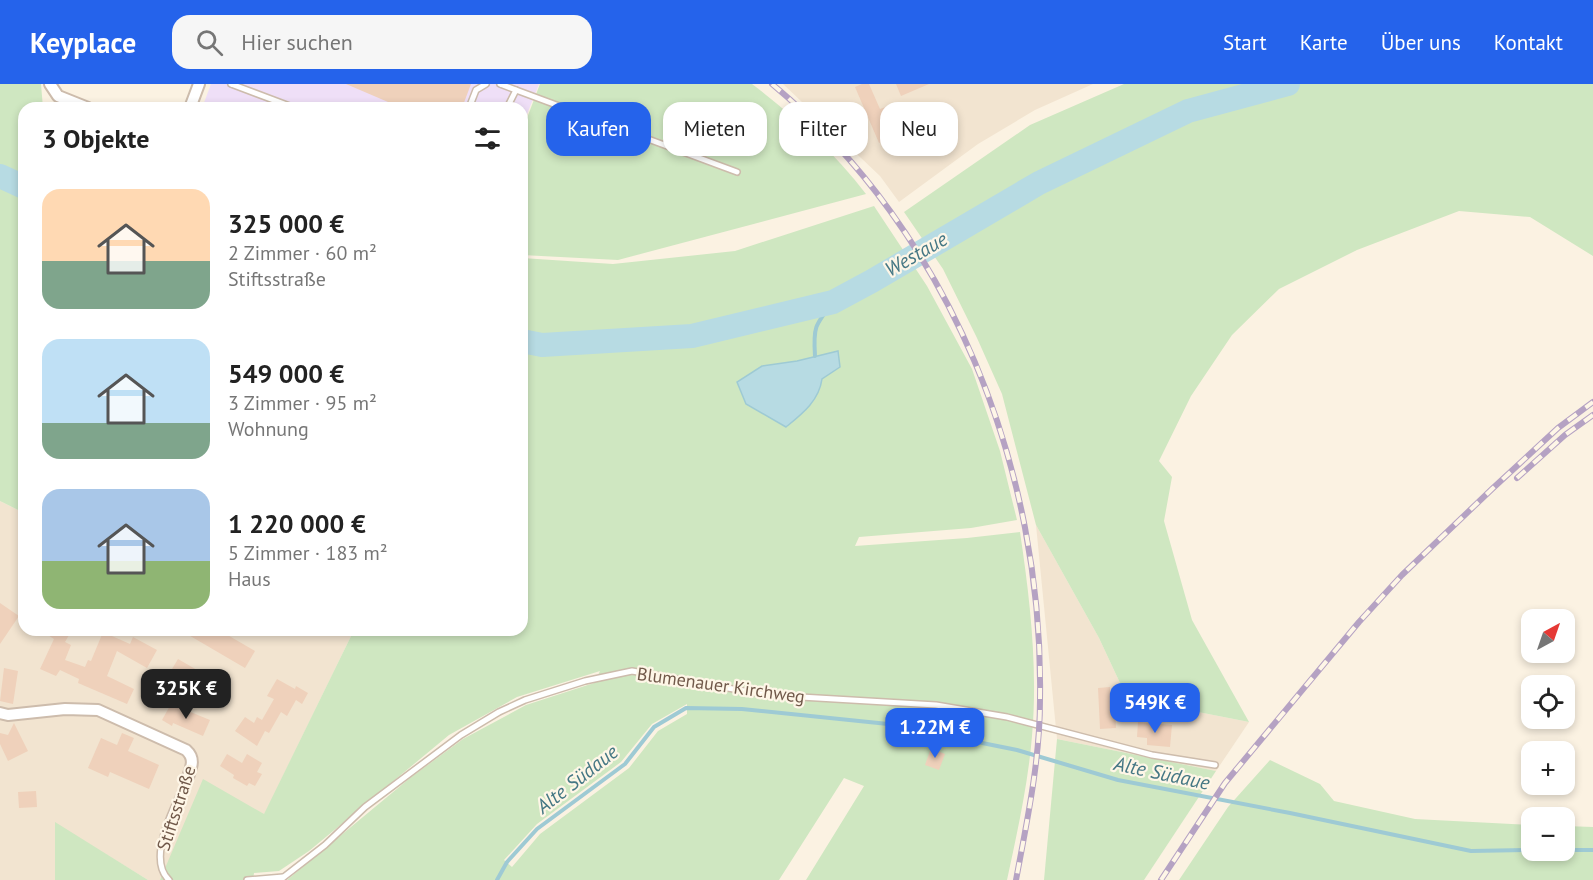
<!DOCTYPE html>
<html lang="de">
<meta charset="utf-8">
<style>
body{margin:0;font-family:"PT Sans",sans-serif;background:#f6f6f6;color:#222;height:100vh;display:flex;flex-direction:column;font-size:22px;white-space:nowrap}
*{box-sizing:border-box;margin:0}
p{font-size:20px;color:#767676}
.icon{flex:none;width:33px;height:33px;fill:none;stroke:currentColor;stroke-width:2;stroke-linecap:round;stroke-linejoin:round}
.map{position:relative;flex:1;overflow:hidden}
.panel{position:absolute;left:18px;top:18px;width:510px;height:534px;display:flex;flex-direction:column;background:#fff;border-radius:18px;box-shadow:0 3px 9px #0003}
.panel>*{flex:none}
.hud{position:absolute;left:546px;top:18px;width:570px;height:54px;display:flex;gap:12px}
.needle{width:39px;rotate:40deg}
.tools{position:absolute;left:1521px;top:525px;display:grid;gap:12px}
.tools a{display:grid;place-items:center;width:54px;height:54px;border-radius:12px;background:#fff;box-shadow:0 3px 9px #0003;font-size:30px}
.price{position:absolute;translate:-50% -51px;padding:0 14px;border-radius:12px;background:#2563eb;color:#fff;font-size:20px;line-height:39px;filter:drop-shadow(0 2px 3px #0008)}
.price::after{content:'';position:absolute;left:50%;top:36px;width:18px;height:14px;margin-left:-9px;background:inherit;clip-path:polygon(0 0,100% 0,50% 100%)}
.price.on{background:#222;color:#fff}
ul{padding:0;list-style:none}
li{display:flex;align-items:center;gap:18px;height:150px;padding:0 24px}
li span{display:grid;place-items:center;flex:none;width:168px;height:120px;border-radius:18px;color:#555}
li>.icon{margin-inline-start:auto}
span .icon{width:72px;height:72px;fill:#fffc;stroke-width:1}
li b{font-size:26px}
h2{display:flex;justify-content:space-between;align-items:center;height:72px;padding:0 24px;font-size:26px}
.pill{padding:0 21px;border-radius:18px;background:#fff;box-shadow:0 3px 9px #0003;font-size:21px;line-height:54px}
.pill.on{background:#2563eb;color:#fff}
header{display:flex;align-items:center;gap:36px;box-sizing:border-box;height:84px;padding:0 30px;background:#2563eb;color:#fff}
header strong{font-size:28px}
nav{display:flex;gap:33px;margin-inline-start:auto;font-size:21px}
.search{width:420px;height:54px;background:#f6f6f6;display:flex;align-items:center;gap:15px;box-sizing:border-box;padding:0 21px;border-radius:18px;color:#767676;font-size:22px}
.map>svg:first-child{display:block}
</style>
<header>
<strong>Keyplace</strong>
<div class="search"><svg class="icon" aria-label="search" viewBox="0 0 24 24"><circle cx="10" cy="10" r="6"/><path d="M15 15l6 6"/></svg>Hier suchen</div>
<nav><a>Start</a><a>Karte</a><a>Über uns</a><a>Kontakt</a></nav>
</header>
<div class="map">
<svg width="1593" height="796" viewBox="0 0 1593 796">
<rect width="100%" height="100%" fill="#fbf2e2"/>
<g fill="#f2e4d0">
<path d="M783 0H1093L1035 26 978 60 899 118 880 92Z"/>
<path d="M0 417 24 429V546H354L264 731 164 785 160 796H148L55 739V796H0Z"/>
<path d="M1036 441 1099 554 1127 614 1249 638 1216 687 1057 655Z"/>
</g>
<path fill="#efdff7" d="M211 0H539L522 43V24H202Z"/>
<g fill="#cfe7c1" fill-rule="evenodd">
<path d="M0 0H41L43 24H24V429L0 417Z"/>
<path d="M540 0H752C794 32 834 68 866 110L618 176 522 171V47Z"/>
<path d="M1124 0H1593V172L1530 133 1459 127 1357 166 1279 205 1232 251 1191 312 1159 377 1172 393 1164 437 1192 536 1249 638 1127 614 1099 554 1036 441 1002 310 977 254 943 185 904 128 1030 41Z"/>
<path d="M874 122 927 202 972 285 1000 367 1017 436 971 444 859 453 855 462 967 454 1020 448C1030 515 1038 584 1032 652 1028 701 1017 749 1007 796H806L864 702 844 694 779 796H287L410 694 463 655 526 621 594 599 600 587 517 613 449 651 309 767 279 787 254 789 253 796H160L203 695 264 730 354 546H522V174L613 180 735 167ZM687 620V630L658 647 629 684 540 750 512 783 504 776 537 740 621 678 652 640Z"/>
<path d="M1057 655 1216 687 1144 796H1044Z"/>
<path d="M1270 676 1320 700 1334 717 1415 735 1531 741 1532 766H1564L1565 742 1593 743V796H1179L1228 723Z"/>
<path d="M55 738 148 796H55Z"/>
</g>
<path fill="#b7dbe3" stroke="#9ecad4" stroke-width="1.5" d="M838 267 840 283 822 295C819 317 802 330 786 343L746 320 737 298 762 282 797 277Z"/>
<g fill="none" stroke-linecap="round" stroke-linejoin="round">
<g stroke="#9ecad4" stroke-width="4">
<path d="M815 272C813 243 815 241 833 218"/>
<path d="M1564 766H1593"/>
<path d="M497 796 507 778 537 745 625 680 654 643 686 624 742 625 888 640 1017 666 1118 696 1290 729 1471 767 1532 766"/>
</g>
<g stroke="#b7dbe3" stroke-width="24">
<path d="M0 92 24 103"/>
<path d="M522 257 542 261 692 252 833 218 872 197 1039 99 1188 27 1288 0"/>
</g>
</g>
<g fill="#efd1bb">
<path d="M346 0H471L462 24H402Z"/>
<path d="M862 0H869L880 25 888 22 900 51 879 59 855 3Z"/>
<path d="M896 0H929L901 12Z"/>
<path d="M0 519 19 532 0 560Z"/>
<path d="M40 546H72L65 558 71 561 65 576 85 583 88 576 91 577 103 548 130 560 133 553 157 566 147 584 117 567 107 592 134 605 127 620 78 599 79 595 60 586 56 592 40 585 54 555Z"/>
<path d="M180 546H219L255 567 245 584Z"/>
<path d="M178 575 197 586 180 617 160 605Z"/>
<path d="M4 584 18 587 13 620 0 617Z"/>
<path d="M277 595 295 605 296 602 308 609 302 620 296 616 287 632 281 628 269 649 265 647 257 662 235 647 245 633 254 639 257 633 262 636 274 615 267 612Z"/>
<path d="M1110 603V611H1114L1116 644 1100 645 1098 604Z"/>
<path d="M171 620 210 636 203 652 173 639 172 642 162 636Z"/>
<path d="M1138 638 1172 641 1170 663 1147 661V654L1137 653Z"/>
<path d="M14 639 28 667 8 677 0 660V649L8 651Z"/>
<path d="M122 649 134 654 128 667 159 681 149 705 110 688 108 693 88 684 101 654 117 661Z"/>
<path d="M931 664 945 670 939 686 925 681Z"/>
<path d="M227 670 242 679 247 670 262 679 257 688 262 690 255 702 249 699 247 702 233 694 234 691 220 682Z"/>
<path d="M36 707 37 723 19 724 18 708Z"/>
</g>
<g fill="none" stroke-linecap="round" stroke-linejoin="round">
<g stroke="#cdbcac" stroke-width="8">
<g id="service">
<path d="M231 0 295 24"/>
<path d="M500 0 516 6"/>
<path d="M469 24 476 6 486 0"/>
<path d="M507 24 516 6 737 88"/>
<path d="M169 796C145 774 177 717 188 693"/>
<path d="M247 796 283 793"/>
<path d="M280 796 325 761 365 723 461 651 499 628 525 616 585 597 632 587 767 611 936 621 1007 633 1152 671 1215 681"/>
</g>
</g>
<g stroke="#cdbcac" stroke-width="14">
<g id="minor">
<path d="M50 0 58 12 88 24"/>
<path d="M190 24 199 0"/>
<path d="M0 629 8 631 65 625 98 626 186 666C195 674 192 682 188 693"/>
</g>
</g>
<use href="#service" stroke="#fff" stroke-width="5"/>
<use href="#minor" stroke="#fff" stroke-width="10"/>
<g stroke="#b5a2c3" stroke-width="6">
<g id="rail">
<path d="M772 0C951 149 1044 386 1040 616 1040 677 1027 737 1016 796"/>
<path d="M1517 394 1565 351 1593 331"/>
<path d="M1161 796 1225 699 1359 538 1402 491 1492 405 1558 344 1593 318"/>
</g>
</g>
<use href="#rail" stroke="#fef6e7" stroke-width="4" stroke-dasharray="11" stroke-linecap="butt"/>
</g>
<g text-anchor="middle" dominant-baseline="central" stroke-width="4.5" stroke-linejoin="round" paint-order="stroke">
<g font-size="18" fill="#71594a" stroke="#fef6e7">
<text transform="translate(721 601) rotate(8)">Blumenauer Kirchweg</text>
<text transform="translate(176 724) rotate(-72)">Stiftsstraße</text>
</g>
<g font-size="20" font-style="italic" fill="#457784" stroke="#fef6e7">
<text transform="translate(916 170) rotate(-30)">Westaue</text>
<text transform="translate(1162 689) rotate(12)">Alte Südaue</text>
<text transform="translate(577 695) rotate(-38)">Alte Südaue</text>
</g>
</g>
</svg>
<div class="tools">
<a><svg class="needle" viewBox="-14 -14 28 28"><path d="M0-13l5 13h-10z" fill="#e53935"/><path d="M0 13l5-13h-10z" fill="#767676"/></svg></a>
<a><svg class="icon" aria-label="locate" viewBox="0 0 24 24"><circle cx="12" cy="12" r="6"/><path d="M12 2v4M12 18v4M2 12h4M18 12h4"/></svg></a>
<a>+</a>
<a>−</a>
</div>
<b class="price on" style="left:186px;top:636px">325K €</b>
<b class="price" style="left:1155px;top:650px">549K €</b>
<b class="price" style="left:935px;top:675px">1.22M €</b>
<div class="hud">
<a class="pill on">Kaufen</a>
<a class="pill">Mieten</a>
<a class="pill">Filter</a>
<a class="pill">Neu</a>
</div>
<section class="panel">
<h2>3 Objekte<svg class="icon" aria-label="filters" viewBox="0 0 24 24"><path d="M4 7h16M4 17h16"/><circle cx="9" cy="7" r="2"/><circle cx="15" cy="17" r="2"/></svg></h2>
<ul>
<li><span style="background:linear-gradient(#ffd9b3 60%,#7fa58c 0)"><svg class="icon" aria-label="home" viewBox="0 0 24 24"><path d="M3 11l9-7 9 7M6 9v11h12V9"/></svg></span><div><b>325 000 €</b><p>2 Zimmer · 60 m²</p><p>Stiftsstraße</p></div></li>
<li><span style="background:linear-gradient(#bfe0f5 70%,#7fa58c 0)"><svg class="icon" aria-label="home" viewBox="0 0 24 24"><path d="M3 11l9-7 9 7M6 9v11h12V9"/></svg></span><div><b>549 000 €</b><p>3 Zimmer · 95 m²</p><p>Wohnung</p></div></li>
<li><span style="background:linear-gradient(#a9c7e8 60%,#8fb573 0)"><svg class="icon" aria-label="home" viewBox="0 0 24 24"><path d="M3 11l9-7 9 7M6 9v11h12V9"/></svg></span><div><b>1 220 000 €</b><p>5 Zimmer · 183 m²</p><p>Haus</p></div></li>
</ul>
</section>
</div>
